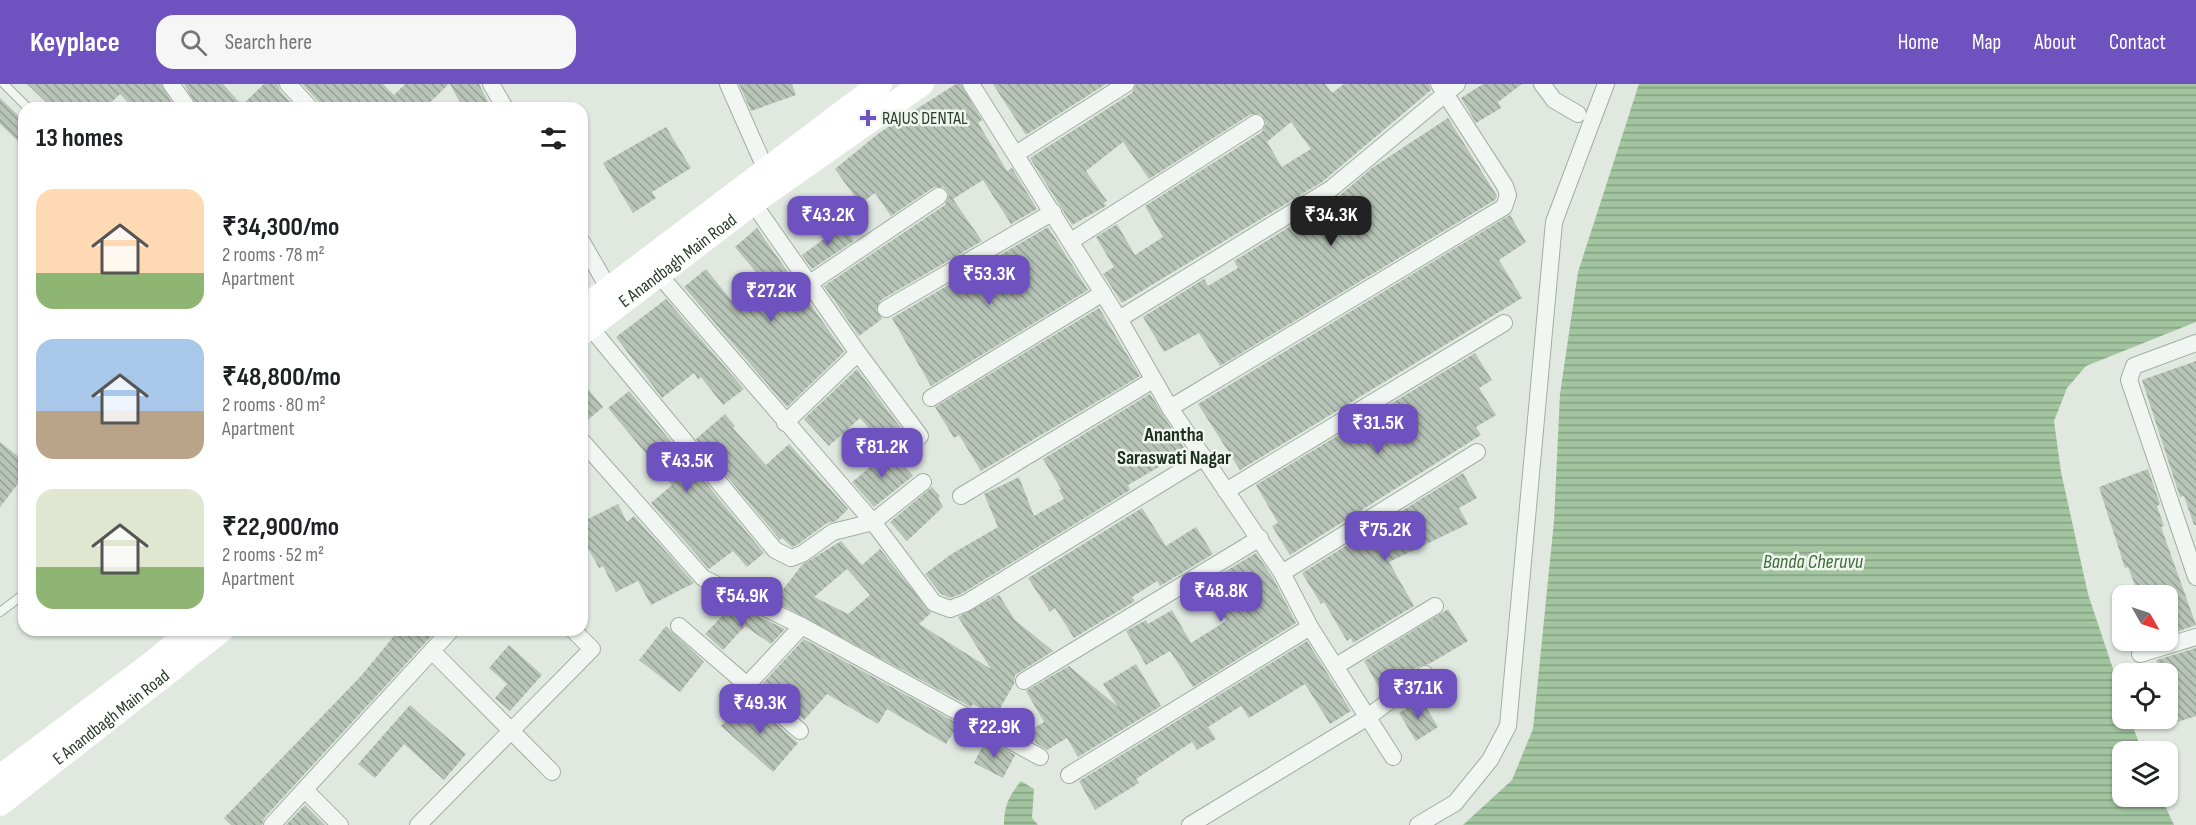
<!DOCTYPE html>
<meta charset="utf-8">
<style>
body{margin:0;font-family:"Sofia Sans Condensed",sans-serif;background:#f6f6f6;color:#202124;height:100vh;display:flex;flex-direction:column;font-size:22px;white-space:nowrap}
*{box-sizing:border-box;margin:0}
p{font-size:20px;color:#757577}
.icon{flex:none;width:33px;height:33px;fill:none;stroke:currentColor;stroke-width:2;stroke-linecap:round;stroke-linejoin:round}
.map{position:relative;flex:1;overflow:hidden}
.details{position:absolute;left:18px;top:18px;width:570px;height:534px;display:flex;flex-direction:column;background:#fff;border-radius:18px;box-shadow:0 2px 4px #0004}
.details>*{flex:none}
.needle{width:39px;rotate:129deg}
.controls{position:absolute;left:2112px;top:501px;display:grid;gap:12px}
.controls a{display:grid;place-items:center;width:66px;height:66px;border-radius:12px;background:#fff;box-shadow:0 2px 4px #0004;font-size:30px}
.price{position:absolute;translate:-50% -51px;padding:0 14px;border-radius:12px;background:#6e52bf;color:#fff;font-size:20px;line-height:39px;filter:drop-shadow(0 2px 3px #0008)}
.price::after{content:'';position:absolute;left:50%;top:36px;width:18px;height:14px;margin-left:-9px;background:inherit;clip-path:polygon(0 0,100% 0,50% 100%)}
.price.current{background:#222;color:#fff}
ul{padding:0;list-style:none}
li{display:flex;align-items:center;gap:18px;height:150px;padding:0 18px}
li span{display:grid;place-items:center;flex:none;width:168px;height:120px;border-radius:18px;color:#555}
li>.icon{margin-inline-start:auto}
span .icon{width:72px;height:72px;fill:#fffc;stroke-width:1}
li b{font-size:26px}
h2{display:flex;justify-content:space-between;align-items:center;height:72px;padding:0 18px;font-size:26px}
header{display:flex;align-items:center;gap:36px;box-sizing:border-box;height:84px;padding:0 30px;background:#6e52bf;color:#fff}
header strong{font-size:28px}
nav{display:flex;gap:33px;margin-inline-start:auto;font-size:21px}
.search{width:420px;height:54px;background:#f6f6f6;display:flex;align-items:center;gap:15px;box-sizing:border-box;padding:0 21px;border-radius:18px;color:#757577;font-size:22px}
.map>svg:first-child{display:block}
</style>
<header>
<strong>Keyplace</strong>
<div class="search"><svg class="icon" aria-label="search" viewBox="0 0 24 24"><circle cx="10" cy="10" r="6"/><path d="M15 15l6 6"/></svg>Search here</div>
<nav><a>Home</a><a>Map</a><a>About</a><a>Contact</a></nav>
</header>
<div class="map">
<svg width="2196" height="741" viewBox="0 0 2196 741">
<defs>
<pattern id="water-rules" width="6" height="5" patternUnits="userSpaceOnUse" patternTransform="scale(1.5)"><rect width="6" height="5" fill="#a2c49f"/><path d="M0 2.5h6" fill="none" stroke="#84a082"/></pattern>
<pattern id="building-back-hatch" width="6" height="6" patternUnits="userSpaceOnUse" patternTransform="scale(1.5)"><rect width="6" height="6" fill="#b8c4b8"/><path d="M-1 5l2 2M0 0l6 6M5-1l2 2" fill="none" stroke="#96a096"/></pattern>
</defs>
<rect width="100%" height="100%" fill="#e0e8e0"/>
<g fill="url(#water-rules)">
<path d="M1639 0H2196V238L2086 282 2067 304 2054 337 2061 388 2088 510 2122 612V634L2130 635 2142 667 2122 668V712L2161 713 2174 741H1463L1512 696 1533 645 1554 437 1560 310 1578 188Z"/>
<path d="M1021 697 1034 705 1032 734 1038 741H1004C1004 722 1009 712 1021 697Z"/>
</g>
<g fill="url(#building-back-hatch)" fill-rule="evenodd">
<path d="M27 0H161L175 24H133L120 10 106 24H52Z"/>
<path d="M184 0H223L242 21 264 0H278L280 7 296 24H198Z"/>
<path d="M302 0H383L394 11 405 0H449L424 24H320L318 17Z"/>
<path d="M450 0H479L491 24H463Z"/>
<path d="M739 0H792L796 11 751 27Z"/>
<path d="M956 0H961L982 36 978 39 1007 87 1012 84 1037 125 1011 140 983 96 953 115 982 157 881 216 876 226 882 235 859 252 824 202 945 121 949 111 944 103H934L891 132 875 109 860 120 835 85 879 49Z"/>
<path d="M993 0H1106L1026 51Z"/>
<path d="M1136 0H1325L1332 9 1344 0H1429L1431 6 1322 98 1122 219 1103 190 1114 183 1096 153 1117 140 1135 171 1163 153 1145 122 1262 48 1266 39 1261 30H1251L1149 95 1123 58 1086 87 1107 117 1104 119 1106 122 1072 141 1030 74 1132 9ZM1291 38 1311 65 1282 83 1267 58Z"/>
<path d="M1483 0H1522L1498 18 1501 24 1476 39 1461 14Z"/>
<path d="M0 14 24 37V63L0 40Z"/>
<path d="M1448 34 1497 112 1495 116 1220 282 1199 249 1164 268 1143 233 1204 195 1208 202 1238 184 1234 177 1338 113 1372 84Z"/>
<path d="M666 43 691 84 652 108 656 114 633 129 603 79Z"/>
<path d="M1510 131 1526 158 1499 176 1522 214 1240 386 1198 320Z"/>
<path d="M843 141 854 157 812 185 802 171Z"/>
<path d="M1048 143 1088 206 931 302 892 234Z"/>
<path d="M757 144 844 268 787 323 684 203 706 185 736 222 765 199 735 163Z"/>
<path d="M666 215 744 305 723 321 701 293 698 295 694 289 662 314 616 253Z"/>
<path d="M1099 224 1140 292 981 387 959 351 954 354 935 323Z"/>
<path d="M1475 269 1492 296 1479 304 1496 331 1476 343 1481 351 1290 471 1272 442 1278 439 1256 401Z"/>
<path d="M2196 277V441H2194L2184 412 2180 413 2142 296Z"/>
<path d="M857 285 906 351 889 367 860 334 829 362 804 335Z"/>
<path d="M582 298 603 323 582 341Z"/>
<path d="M629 307 764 469 747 483 733 467 709 485 651 419 672 401 608 324Z"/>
<path d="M1150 310 1186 367 1128 401 1130 406 961 510 950 514 941 510 925 490 950 471 998 443 984 410 1019 393 1034 432 1064 415 1059 406 1061 405 1043 375Z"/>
<path d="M725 330 735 342 733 344 766 381 789 360 848 425 836 437 827 439 797 461 792 463 782 454 780 456 696 355Z"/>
<path d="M0 358 24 377V392L0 423Z"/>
<path d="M890 367 913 392 874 423 852 398Z"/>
<path d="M2148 385 2160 420 2157 422 2164 442 2161 443 2196 541 2168 551V512H2141L2139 506 2137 507 2128 483 2125 484 2099 403Z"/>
<path d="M1463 389 1477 414 1459 424 1468 440 1389 478 1414 522 1353 559 1351 554 1347 557 1324 518 1321 520 1302 489Z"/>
<path d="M932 403 940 412 938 414 943 423 907 457 890 438Z"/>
<path d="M618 420 627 438 634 432 694 499 651 521 638 497 616 508 603 482 599 484 589 466 582 471V438Z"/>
<path d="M1142 424 1166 462 1196 443 1213 470 1160 502 1157 497 1132 513 1135 517 1074 554 1055 524 1050 528 1028 494Z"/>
<path d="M841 457 862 481 880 465 931 529 919 540 991 585 958 533 999 511 1015 536 1053 567 1015 591 1014 600 995 633 973 620 971 623 774 517 802 481ZM847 485 870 511 848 530 814 513Z"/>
<path d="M1256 469 1273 494 1296 539 1193 603 1170 567 1146 581 1126 547 1146 536 1148 540 1172 526 1191 559 1226 537 1203 501Z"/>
<path d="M736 522 785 545 771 560 745 542 723 566 705 550 725 529 728 532Z"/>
<path d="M1448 525 1468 557 1429 580 1419 582 1381 607 1364 577Z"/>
<path d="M666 542 704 578 680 608 639 576Z"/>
<path d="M399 546H437L264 734 262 741H231L224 734 361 592Z"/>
<path d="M804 555 959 640 946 660 887 625 878 640 827 610 804 636 762 600Z"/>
<path d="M1307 557 1351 627 1330 640 1305 600 1249 634 1241 622 1208 643 1216 655 1197 666 1192 658 1136 695 1139 699 1095 726 1079 697Z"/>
<path d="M509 561 542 591 510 627 495 614 507 600 489 584Z"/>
<path d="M2196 564V632L2171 640 2168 629V590H2161L2156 576Z"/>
<path d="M1136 580 1161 622 1078 673 1067 654 1047 666 1036 659 1029 647 1044 638 1026 607 1069 582 1118 623 1103 600Z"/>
<path d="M746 614 798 659 773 688 721 642Z"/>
<path d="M1421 615 1438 643 1416 657 1399 629Z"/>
<path d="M410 621 466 670 444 696 404 660 375 694 358 680Z"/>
<path d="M986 655 1015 671 1003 694 974 679Z"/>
<path d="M305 721 325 741H286Z"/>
</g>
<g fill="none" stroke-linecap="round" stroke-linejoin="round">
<g stroke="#a2aea2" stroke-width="10">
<g id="lane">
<path d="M4 0 28 24"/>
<path d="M0 528 24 510"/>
</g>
</g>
<g stroke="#a2aea2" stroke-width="18">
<g id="street">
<path d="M171 0 188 24"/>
<path d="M288 0 310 24"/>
<path d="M491 0 505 24"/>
<path d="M728 0 770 95"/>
<path d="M971 0 1119 235 1170 324 1282 489 1310 543 1393 673"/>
<path d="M1542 0 1554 16 1578 30"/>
<path d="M1016 70 1126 0"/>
<path d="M753 119 858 269 920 352"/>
<path d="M1071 157 1256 39"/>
<path d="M582 158 609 205"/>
<path d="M660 192 873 438 934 519 950 525 966 519 1204 373"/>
<path d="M810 199 939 112"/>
<path d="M886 225 1053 128"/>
<path d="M1119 235 1332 104 1457 0"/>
<path d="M590 243 775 466 791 474 802 470 833 448 873 438 923 398"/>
<path d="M2196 259 2134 282 2129 296 2196 493"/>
<path d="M931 314 1103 209"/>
<path d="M1170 324 1504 123 1508 111 1505 102 1439 0"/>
<path d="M785 339 858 269"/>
<path d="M582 357 703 494 802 542 1040 673"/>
<path d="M1226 407 1504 239"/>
<path d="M961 412 1153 296"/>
<path d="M1282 489 1477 368"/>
<path d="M679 542 800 647"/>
<path d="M432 567 552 688"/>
<path d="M2140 570 2196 553"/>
<path d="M1336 582 1435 522"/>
<path d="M1024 597 1260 454"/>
<path d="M747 601 802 542"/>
<path d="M1069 691 1310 543"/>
<path d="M305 706 340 741"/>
<path d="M272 741 451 546"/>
<path d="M418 741 592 565 573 546"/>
<path d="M1190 741 1368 633 1425 590"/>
<path d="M1418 741 1455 719 1490 676 1508 642 1554 138 1606 0"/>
</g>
</g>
<use href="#lane" stroke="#f2f6f3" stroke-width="8"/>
<use href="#street" stroke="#f2f6f3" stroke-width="16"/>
<g stroke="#fff" stroke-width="24">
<path d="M582 225 880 0"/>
<path id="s1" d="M582 249 753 119 922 0"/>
<path d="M0 693 157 575 191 546"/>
<path id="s2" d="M0 720 222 546"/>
</g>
</g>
<path fill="#6e52bf" stroke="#f0f5f0" stroke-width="2" d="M865 25h6v6h6v6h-6v6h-6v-6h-6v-6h6z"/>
<g text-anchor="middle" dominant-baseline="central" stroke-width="5" stroke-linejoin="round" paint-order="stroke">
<g font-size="18" fill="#2b3d2b" stroke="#f0f5f0" text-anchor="start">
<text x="882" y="34">RAJUS DENTAL</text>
</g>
<g font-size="18" fill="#2b3d2b" stroke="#f0f5f0">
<text stroke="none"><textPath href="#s1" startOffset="120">E Anandbagh Main Road</textPath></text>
<text stroke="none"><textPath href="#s2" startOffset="141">E Anandbagh Main Road</textPath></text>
</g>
<g font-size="20" font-weight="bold" fill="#1d2e1e" stroke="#f0f5f0">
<text x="1174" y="351">Anantha<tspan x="1174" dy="23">Saraswati Nagar</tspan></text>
</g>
<g font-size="20" font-style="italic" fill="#3b6d39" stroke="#f0f5f0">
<text x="1813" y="478">Banda Cheruvu</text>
</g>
</g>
</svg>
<div class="controls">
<a><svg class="needle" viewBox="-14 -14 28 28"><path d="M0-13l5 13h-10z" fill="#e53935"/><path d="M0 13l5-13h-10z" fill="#757577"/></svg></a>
<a><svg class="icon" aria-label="locate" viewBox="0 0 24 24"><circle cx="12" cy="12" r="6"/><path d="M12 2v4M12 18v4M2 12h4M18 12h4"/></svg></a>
<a><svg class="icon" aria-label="layers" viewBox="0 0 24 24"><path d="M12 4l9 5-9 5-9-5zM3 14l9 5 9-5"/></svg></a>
</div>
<b class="price" style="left:828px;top:163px">₹43.2K</b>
<b class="price current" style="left:1331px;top:163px">₹34.3K</b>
<b class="price" style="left:989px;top:222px">₹53.3K</b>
<b class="price" style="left:771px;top:239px">₹27.2K</b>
<b class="price" style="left:1378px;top:371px">₹31.5K</b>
<b class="price" style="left:882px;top:395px">₹81.2K</b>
<b class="price" style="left:687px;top:409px">₹43.5K</b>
<b class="price" style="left:1385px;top:478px">₹75.2K</b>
<b class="price" style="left:1221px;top:539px">₹48.8K</b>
<b class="price" style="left:742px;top:544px">₹54.9K</b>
<b class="price" style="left:1418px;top:636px">₹37.1K</b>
<b class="price" style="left:760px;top:651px">₹49.3K</b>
<b class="price" style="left:994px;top:675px">₹22.9K</b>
<section class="details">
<h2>13 homes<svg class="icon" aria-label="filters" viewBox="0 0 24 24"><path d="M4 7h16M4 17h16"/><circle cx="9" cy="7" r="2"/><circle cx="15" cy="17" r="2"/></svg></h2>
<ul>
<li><span style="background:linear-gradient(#ffd9b3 70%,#8fb573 0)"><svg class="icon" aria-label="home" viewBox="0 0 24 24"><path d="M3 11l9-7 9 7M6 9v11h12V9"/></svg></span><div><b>₹34,300/mo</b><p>2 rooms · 78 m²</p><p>Apartment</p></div></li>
<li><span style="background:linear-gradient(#a9c7e8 60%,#b9a48a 0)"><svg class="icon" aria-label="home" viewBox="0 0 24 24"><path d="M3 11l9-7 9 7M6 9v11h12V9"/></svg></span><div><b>₹48,800/mo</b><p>2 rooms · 80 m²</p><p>Apartment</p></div></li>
<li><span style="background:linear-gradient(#dfe7d0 65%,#8fb573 0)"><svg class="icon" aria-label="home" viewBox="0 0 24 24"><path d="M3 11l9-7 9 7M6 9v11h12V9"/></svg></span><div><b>₹22,900/mo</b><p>2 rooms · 52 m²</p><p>Apartment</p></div></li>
</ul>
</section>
</div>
